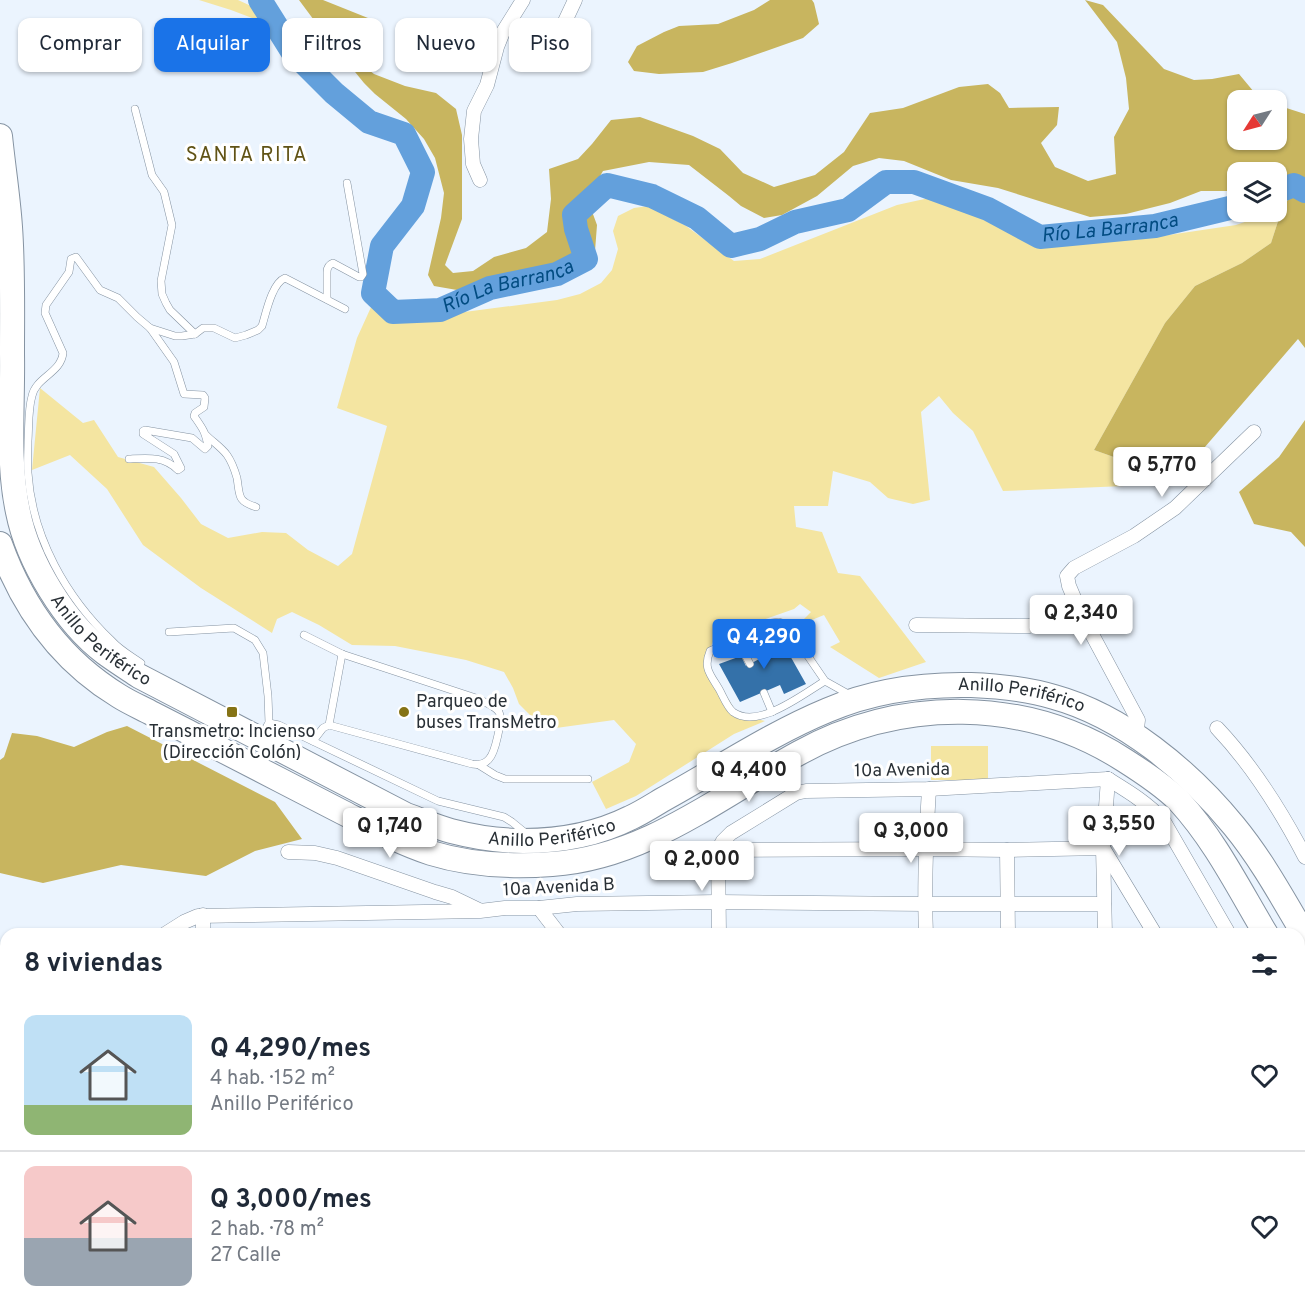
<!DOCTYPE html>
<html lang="es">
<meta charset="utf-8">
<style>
body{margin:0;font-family:Overpass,sans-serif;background:#f2f2f3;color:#1f2937;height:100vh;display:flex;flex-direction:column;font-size:22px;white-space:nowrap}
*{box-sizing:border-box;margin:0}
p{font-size:20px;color:#747a83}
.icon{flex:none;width:33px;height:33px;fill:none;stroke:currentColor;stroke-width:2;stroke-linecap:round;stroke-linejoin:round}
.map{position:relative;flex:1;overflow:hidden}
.drawer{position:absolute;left:0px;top:928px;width:1305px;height:386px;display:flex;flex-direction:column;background:#fff;border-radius:18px 18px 0 0;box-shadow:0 2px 4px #0004}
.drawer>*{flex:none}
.top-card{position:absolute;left:18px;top:18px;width:600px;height:54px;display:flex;gap:12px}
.needle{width:39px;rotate:234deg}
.fabs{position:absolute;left:1227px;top:90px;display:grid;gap:12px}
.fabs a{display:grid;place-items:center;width:60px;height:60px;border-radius:12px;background:#fff;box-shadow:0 2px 4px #0004;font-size:30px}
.price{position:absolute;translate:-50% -51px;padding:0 14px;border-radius:6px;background:#fff;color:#222;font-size:20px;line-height:39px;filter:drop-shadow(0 2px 3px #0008)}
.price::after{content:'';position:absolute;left:50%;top:36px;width:18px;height:14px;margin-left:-9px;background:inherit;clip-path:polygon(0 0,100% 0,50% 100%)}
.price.active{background:#1a73e8;color:#fff}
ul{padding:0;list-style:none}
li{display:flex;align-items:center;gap:18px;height:150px;padding:0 24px}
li+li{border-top:2px solid #e0e1e3}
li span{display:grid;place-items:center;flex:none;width:168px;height:120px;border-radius:12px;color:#555}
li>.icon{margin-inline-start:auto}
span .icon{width:72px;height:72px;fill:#fffc;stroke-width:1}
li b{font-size:26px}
h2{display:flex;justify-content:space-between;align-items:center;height:72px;padding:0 24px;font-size:26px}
.chip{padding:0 21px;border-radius:12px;background:#fff;box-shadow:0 2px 4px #0004;font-size:21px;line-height:54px}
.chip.active{background:#1a73e8;color:#fff}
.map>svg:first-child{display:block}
</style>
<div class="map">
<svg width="1305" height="1313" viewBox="0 0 1305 1313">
<rect width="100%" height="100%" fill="#ebf4fe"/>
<g fill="#f4e5a1">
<path d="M199 0H238L264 12 289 32 231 10Z"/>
<path d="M929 198 959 199 991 216 1024 237 1060 242 1162 236 1236 225 1282 209 1271 243 1242 263 1195 286 1165 323 1094 450 1142 467 1173 484 1003 491 973 431 953 413 939 396 921 412 930 500 913 504 888 498 870 482 833 471 828 506H794L796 527 822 532 838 573 860 576 926 662 879 678 830 647 840 642 824 615 807 622 803 620 811 612 800 604 794 609 715 637 705 660 738 715 765 721 734 734 636 796 606 809 592 782 629 762 636 744 614 720 556 728 534 719 519 704 513 688 504 672 466 660 395 646 352 645 319 625 292 612 277 619 272 633 201 588 143 545 107 489 70 455 32 470 40 388 83 423 94 420 118 457 154 467 181 498 201 524 228 538 262 532 286 533 308 550 338 566 352 554 387 426 337 408 357 338 377 294 387 310 411 319 557 300 580 294 601 283 612 270 618 249 613 231 618 216 634 208 648 206 686 226 734 261 760 259 897 205Z"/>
<rect x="931" y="746" width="57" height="34"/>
</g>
<g fill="#c8b55f">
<path d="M299 0H323L373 20 343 38 360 63 374 74 405 86 436 93 456 109 462 135V219L445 265 453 273 473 271 494 257 526 248 547 232 551 199 549 169 578 159 592 144 611 120 640 117 693 136 720 149 743 173 774 187 815 175 844 152 870 113 903 108 959 87 988 84 1000 93 1009 108 1059 107 1057 125 1041 143 1055 167 1088 181 1116 174 1114 137 1129 109 1126 78 1117 42 1085 0 1103 5 1164 69 1194 80 1212 79 1239 74 1254 92 1269 100H1238V140H1276L1277 105 1305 114V181L1291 179 1277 183 1276 172H1238L1237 191H1201L1170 203 1126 214 1090 217 998 188 951 180 904 161 879 158 853 166 817 196 782 215 764 218 741 206 729 196 689 165 649 162 603 171 587 198 597 225 595 251 573 270 553 278 457 290 434 286 428 275 441 218 444 193 435 158 424 139 406 119 375 94 364 83 325 35Z"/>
<path d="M770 0H812L814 3 819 24 803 38 732 63 703 72 659 74 634 71 628 62 637 46 664 32 679 26 718 24 754 10Z"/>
<path d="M1299 192 1305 194V348L1298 339 1173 484 1142 467 1094 450 1165 323 1195 286 1242 263 1271 243 1282 209 1289 198Z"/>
<path d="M1305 420V547L1291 532 1254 524 1239 492 1279 457Z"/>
<path d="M127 726 275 802 302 839 255 851 206 876 121 865 43 883 0 873V760L4 757 12 733 37 736 74 747 107 732Z"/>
</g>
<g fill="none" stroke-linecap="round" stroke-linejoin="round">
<g stroke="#63a0dc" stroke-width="24">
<path id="s1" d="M260 0 292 51 334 93 369 122 404 134 423 172 413 206 382 246 373 293 393 312 440 310 490 288 557 274 586 259 576 229 574 215 607 185 652 196 697 218 731 246 760 239 795 222 848 210 886 182H914L988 209 1040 237 1155 226 1238 206"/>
<path d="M1276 192 1294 185 1305 191"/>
</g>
</g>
<g fill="#3471a9">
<path d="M775 629 806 684 784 694 780 685 740 702 719 664 741 656 746 666 763 657 753 640Z"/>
<path d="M1305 1302V1313H1284L1293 1308H1299V1305Z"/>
</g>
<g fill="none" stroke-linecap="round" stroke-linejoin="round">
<g stroke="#8593a2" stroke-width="8">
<g id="service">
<path d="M135 109 152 175 164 192 172 225 161 281 162 294 166 303 170 310 195 334"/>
<path d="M327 299V272C327 268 328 265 333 263L359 277H361L363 274 347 183"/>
<path d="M206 435C213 442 222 448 227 455 232 462 235 471 237 478 240 496 237 501 256 507"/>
<path d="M129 459C148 458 164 456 178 470L181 468 174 454 143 434V431L145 430 192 438 205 449 208 446C205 431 203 429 194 416L195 413 204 407 205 398 203 395 184 394 174 362 150 328"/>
<path d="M169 632 234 628 255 640 263 653 268 696 269 723 267 726"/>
<path d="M304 635 342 654 479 699C486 703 495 706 499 712 503 719 495 753 489 759 485 764 478 765 472 764L329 725 323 728 313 741"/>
<path d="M736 638 750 664"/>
<path d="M141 663C131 656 120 650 112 641 66 597 32 537 28 473 27 463 28 452 28 441 29 426 28 410 32 396 36 377 61 373 63 353L45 313 46 305 69 272 71 259 76 257 100 290 118 298 137 317 150 328 175 336H182L195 334 203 328H214L235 338 246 335 258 330 262 326C266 313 272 283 285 278L345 309"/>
<path d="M825 681C803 694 758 730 733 712 727 707 723 696 719 689 710 674 703 668 710 651L771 623 779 622 786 624 825 681 850 695"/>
<path d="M764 693 772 712"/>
<path d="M269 723 279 725 438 801 504 817 512 822 528 835"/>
<path d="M329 725 342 654"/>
<path d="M479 765 495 775 505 779H588"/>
</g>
</g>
<g stroke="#8593a2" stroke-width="15">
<g id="minor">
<path d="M556 48 560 32 575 0"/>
<path d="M480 180 473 164 471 139 474 111 487 85 497 47 503 32 523 0"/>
<path d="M916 625 1029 626 1080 612"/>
<path d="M1217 728C1253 766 1281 811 1305 857"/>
<path d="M1136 737 1138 720 1080 612 1069 586 1067 576 1074 568 1134 536 1175 508 1254 432"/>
<path d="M1108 779C1129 792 1146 802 1163 820L1229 934"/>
<path d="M718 850 925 849 1007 850 1103 848 1155 934"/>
<path d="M1007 850 1008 934"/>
<path d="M288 852 315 853 337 858 435 892 452 897 479 910"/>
<path d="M539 908 559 934"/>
<path d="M203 915V934"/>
<path d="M165 934 184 922 198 916 480 911 505 908H539L577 904 718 902 925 904H1104"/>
<path d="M719 934 718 850 723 841 731 833 796 793 806 791 929 789 1108 779"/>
<path d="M926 934C924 886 926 838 929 789"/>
<path d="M1105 934 1103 848 1108 779"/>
<path d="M1299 1053 1305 1064"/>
<path d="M0 1060H6"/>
<path d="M0 1165H6"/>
<path d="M1299 1179 1305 1190"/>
<path d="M1299 1226 1305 1223"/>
<path d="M0 1245H6"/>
<path d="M1299 1297 1305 1294"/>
<path d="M460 1308V1313"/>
<path d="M711 1308V1313"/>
<path d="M983 1308 986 1313"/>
<path d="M1014 1308 1018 1313"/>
<path d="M1061 1308 1073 1313"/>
<path d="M0 1311 143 1313 269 1312 334 1310 448 1313"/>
<path d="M479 1313H681"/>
<path d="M764 1313 834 1310 963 1308"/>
<path d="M1140 1313 1142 1308"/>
<path d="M1223 1313 1225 1308"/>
<path d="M1271 1313 1279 1308"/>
</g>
</g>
<g stroke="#8593a2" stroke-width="26">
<g id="trunk">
<path id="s2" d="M0 136C3 166 8 197 10 227 13 269 12 312 12 354 13 406 7 461 18 512 28 562 65 623 105 653 116 661 127 668 139 676L406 815C421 820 436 827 451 831 474 837 500 841 523 841 559 841 598 834 630 818 641 813 652 806 662 800 717 770 770 734 828 710 872 691 923 684 971 685 998 686 1027 689 1054 697 1123 716 1189 771 1234 826 1262 860 1283 899 1305 936"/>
<path d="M0 544C23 608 60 660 119 696 130 703 142 708 153 714 175 725 198 737 220 749 261 770 301 791 342 812 371 827 400 843 431 853 470 865 512 867 552 864 645 858 720 796 799 753 901 697 1026 697 1124 760 1143 772 1163 785 1179 801 1215 840 1239 889 1266 934"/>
<path d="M1299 991 1305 1001"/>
</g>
</g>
<use href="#service" stroke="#fff" stroke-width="7"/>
<use href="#minor" stroke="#fff" stroke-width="14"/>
<use href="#trunk" stroke="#fff" stroke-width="24"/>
</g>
<g fill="#857315" stroke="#fff" stroke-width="2">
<rect x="226" y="706" width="12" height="12" rx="3"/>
<circle cx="404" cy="712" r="6"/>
</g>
<g text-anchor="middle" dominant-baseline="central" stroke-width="6" stroke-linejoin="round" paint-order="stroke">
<g font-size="18" fill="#293036" stroke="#fff">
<text stroke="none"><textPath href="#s2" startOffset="534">Anillo Periférico</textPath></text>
<text stroke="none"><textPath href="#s2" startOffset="1542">Anillo Periférico</textPath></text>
<text transform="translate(902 771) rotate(-1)">10a Avenida</text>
<text stroke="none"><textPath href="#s2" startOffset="1038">Anillo Periférico</textPath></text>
<text transform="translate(559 888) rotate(-3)">10a Avenida B</text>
</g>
<g font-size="18" fill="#293036" stroke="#fff" text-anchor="start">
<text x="416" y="702">Parqueo de<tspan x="416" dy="21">buses TransMetro</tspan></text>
<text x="232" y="732" text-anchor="middle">Transmetro: Incienso<tspan x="232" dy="21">(Dirección Colón)</tspan></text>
</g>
<g font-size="20" letter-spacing="1.5" fill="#605316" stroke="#fff">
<text x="247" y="156">SANTA RITA</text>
</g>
<g font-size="20" font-style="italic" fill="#024c82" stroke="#fff">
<text stroke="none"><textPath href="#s1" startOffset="1246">Río La Barranca</textPath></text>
<text stroke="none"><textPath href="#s1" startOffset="525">Río La Barranca</textPath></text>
</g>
</g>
</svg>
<div class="fabs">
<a><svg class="needle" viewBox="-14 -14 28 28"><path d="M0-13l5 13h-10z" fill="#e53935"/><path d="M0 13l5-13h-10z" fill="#747a83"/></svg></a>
<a><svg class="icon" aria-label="layers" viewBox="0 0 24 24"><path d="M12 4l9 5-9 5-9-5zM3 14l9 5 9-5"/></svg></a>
</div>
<b class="price" style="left:1162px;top:498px">Q 5,770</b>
<b class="price" style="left:1081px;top:646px">Q 2,340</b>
<b class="price active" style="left:764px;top:670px">Q 4,290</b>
<b class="price" style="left:749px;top:803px">Q 4,400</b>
<b class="price" style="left:1119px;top:857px">Q 3,550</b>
<b class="price" style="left:390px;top:859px">Q 1,740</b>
<b class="price" style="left:911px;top:864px">Q 3,000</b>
<b class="price" style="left:702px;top:892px">Q 2,000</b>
<div class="top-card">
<a class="chip">Comprar</a>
<a class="chip active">Alquilar</a>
<a class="chip">Filtros</a>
<a class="chip">Nuevo</a>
<a class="chip">Piso</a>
</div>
<section class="drawer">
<h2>8 viviendas<svg class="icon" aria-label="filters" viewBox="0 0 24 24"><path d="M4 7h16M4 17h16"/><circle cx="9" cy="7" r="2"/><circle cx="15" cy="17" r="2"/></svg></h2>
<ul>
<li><span style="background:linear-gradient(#bfe0f5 75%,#8fb573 0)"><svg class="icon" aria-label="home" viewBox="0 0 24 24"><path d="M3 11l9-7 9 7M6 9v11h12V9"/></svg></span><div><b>Q 4,290/mes</b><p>4 hab. · 152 m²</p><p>Anillo Periférico</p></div><svg class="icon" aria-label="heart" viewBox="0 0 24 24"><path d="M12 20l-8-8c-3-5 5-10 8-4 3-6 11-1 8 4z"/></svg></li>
<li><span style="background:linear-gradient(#f6c9c9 60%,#9aa5b1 0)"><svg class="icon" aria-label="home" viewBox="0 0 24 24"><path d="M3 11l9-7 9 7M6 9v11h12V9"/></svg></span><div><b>Q 3,000/mes</b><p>2 hab. · 78 m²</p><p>27 Calle</p></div><svg class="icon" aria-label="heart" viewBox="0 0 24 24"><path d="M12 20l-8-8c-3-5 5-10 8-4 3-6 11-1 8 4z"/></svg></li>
</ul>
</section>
</div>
